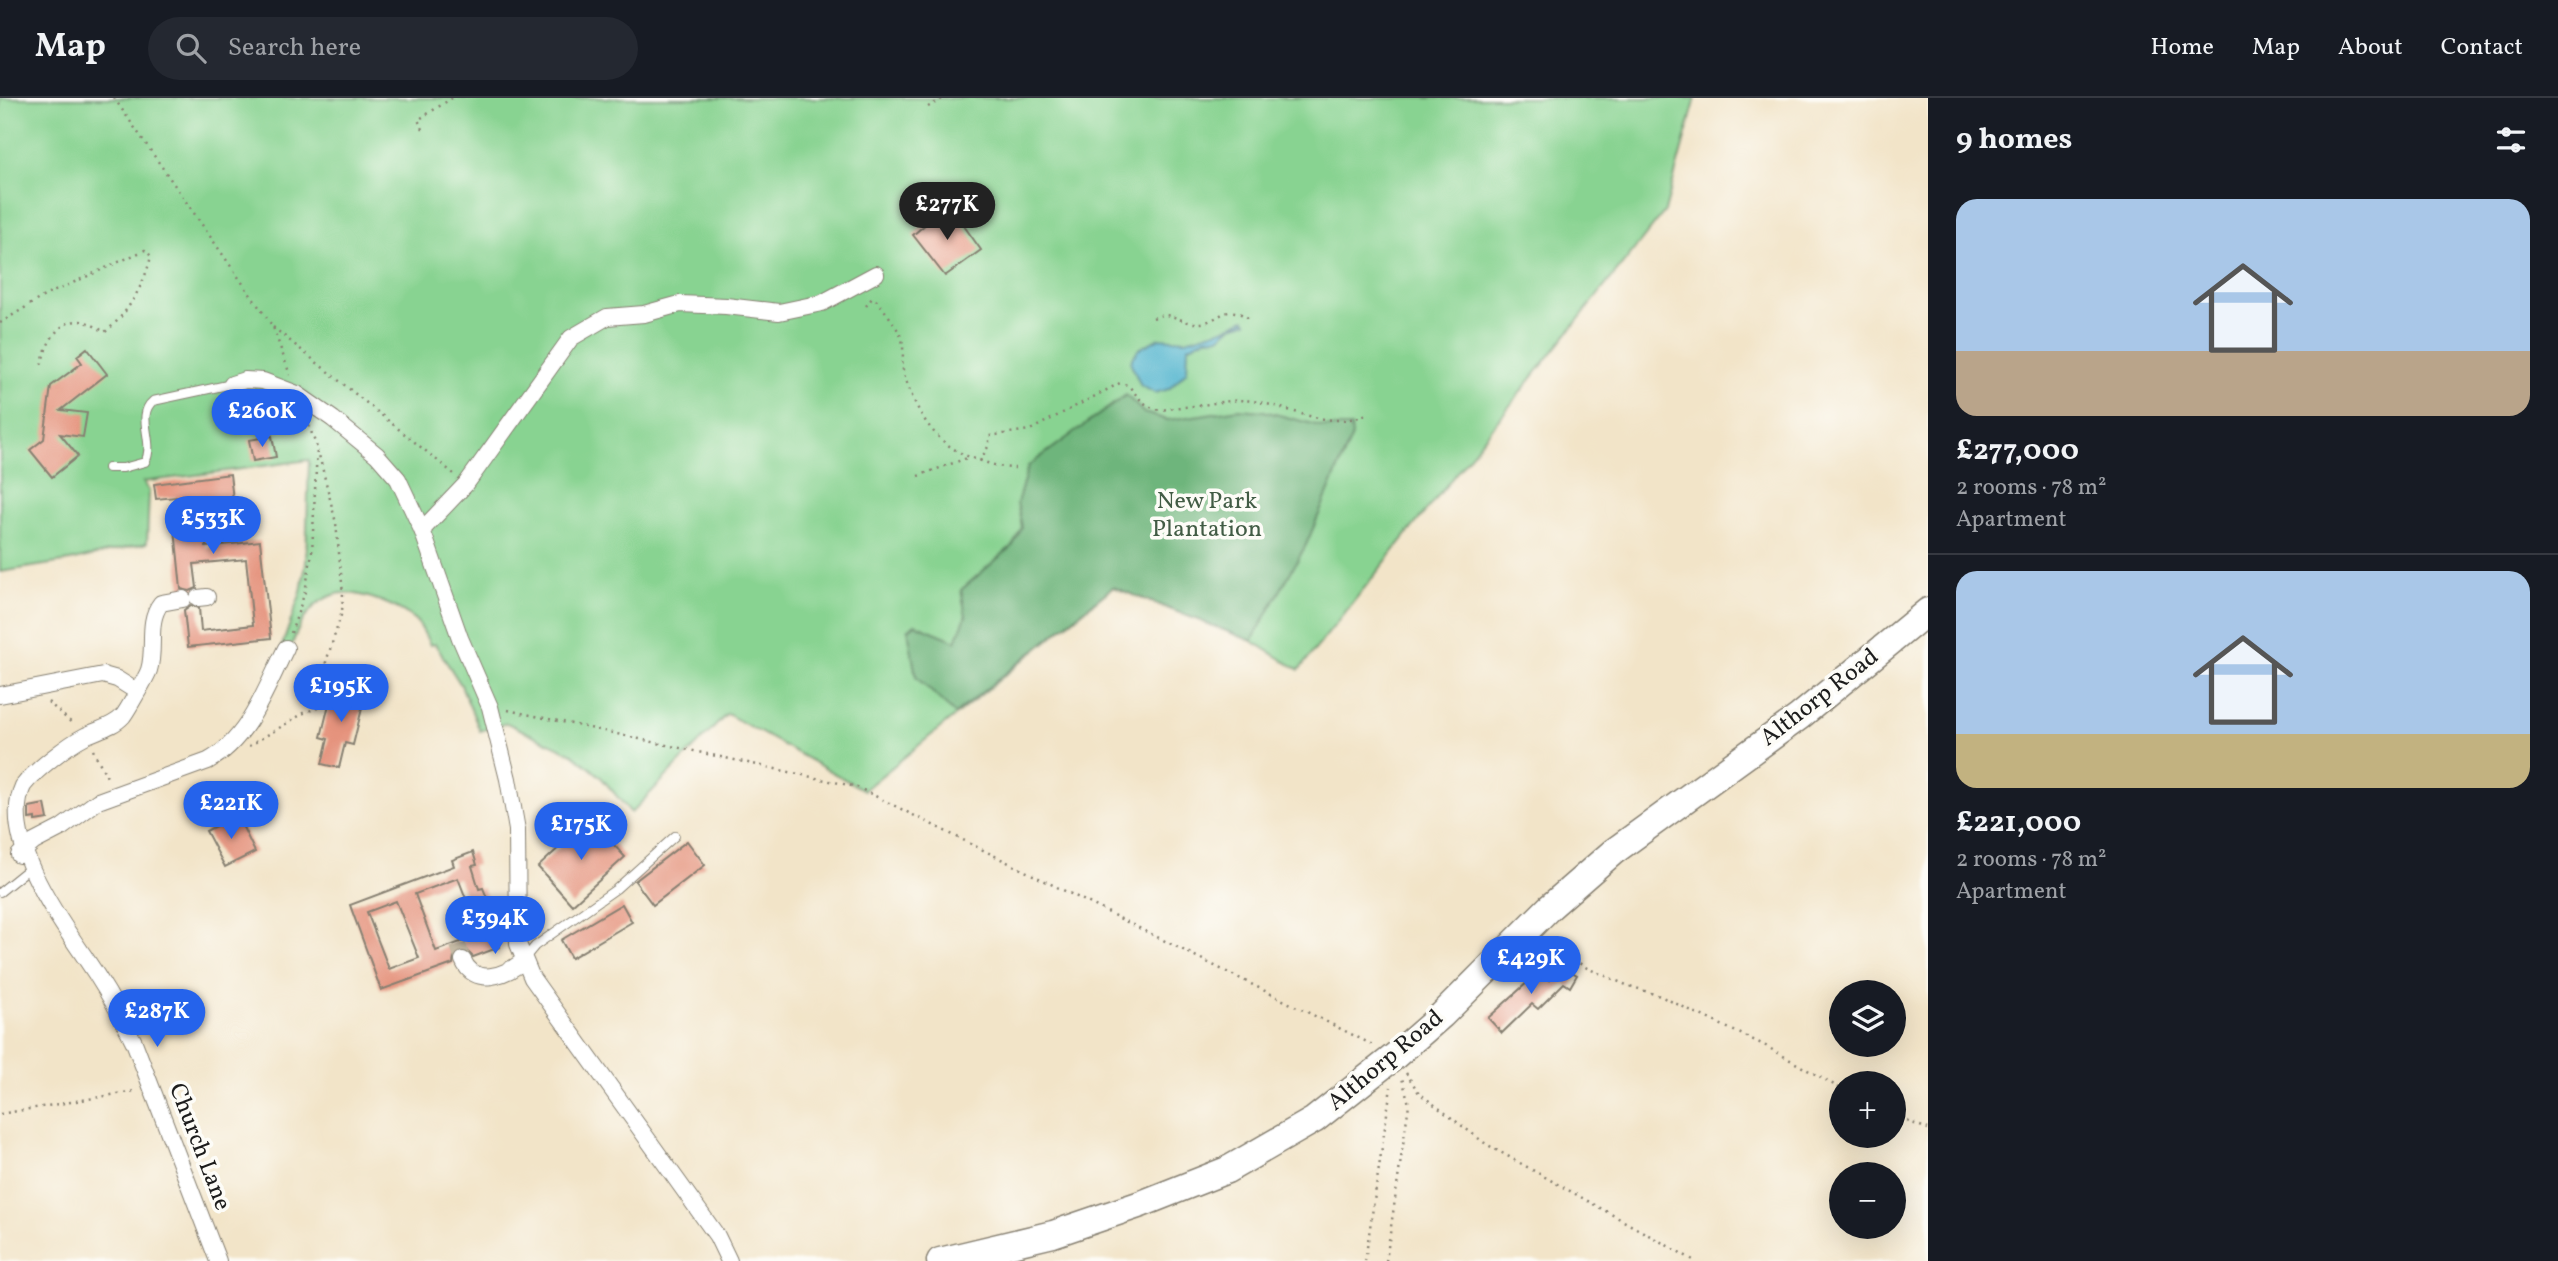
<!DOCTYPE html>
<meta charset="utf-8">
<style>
body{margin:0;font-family:Vollkorn,serif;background:#242831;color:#f1f3f6;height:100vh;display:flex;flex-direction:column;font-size:26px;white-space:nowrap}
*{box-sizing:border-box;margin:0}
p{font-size:23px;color:#9ea1a6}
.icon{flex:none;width:38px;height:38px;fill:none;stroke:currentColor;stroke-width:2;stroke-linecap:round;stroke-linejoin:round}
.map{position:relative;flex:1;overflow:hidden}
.details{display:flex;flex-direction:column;background:#171b24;width:630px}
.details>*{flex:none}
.tools{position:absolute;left:1829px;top:882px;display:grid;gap:14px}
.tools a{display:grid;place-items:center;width:77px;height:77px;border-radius:50%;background:#171b24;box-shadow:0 7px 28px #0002;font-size:35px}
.price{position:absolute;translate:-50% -60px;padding:0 16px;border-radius:24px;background:#2563eb;color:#fff;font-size:23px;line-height:46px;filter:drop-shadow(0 2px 4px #0008)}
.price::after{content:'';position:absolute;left:50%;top:42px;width:21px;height:16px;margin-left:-10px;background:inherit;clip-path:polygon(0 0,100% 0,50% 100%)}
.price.selected{background:#222;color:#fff}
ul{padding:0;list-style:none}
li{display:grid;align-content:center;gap:14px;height:371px;padding:0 28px}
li+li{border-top:2px solid #363941}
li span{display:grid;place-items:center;height:217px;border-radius:21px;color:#555}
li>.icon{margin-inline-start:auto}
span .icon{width:126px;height:126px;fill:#fffc;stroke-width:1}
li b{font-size:30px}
h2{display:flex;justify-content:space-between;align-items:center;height:84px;padding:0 28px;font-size:30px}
header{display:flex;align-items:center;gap:42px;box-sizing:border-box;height:98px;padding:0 35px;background:#171b24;border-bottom:2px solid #363941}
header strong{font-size:33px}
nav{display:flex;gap:38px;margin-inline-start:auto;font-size:24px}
.search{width:490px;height:63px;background:#242831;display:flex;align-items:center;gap:18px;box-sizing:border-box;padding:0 24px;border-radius:38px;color:#9ea1a6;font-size:26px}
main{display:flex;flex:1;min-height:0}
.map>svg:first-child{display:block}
</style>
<header>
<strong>Map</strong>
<div class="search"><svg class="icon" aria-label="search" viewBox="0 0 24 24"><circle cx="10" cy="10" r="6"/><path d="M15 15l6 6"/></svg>Search here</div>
<nav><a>Home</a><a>Map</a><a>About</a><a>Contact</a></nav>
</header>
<main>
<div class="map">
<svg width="1928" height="1163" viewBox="0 0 1928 1163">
<rect width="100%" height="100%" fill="#fdfcf7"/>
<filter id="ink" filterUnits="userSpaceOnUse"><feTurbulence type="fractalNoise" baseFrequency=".0143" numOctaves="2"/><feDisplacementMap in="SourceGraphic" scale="14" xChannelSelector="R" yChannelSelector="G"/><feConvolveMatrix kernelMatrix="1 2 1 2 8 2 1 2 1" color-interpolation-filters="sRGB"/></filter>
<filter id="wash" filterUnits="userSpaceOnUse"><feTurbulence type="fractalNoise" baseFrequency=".00686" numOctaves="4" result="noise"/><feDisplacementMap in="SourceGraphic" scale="28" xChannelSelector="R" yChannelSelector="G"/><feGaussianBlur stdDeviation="1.57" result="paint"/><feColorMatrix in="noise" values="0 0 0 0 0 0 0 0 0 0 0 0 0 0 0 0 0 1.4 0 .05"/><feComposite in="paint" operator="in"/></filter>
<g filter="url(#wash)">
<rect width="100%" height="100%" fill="#f2e4c8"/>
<path fill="#88d391" stroke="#527856" stroke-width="2" d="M0 0H1696L1665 113 1299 572 1252 543 1113 489 864 692 727 616 631 715 600 678 573 656 507 625 480 633 461 587 435 546 430 547C426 539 422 529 416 523 402 509 364 495 345 495 333 495 318 503 311 512 300 523 296 537 290 551L282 548 301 494 306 465 309 362 143 384 149 393 147 445 70 463 0 474Z"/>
<path fill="#6eb57b" stroke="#45684c" stroke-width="2" d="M1126 297 1144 315 1168 322 1239 311 1264 313 1324 329H1351L1352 338 1306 447 1252 543 1113 489 955 616 916 579 908 532 915 526 956 543 966 518 961 492 1013 447 1022 429 1017 405 1028 368Z"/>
<path fill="#4fb4ce" stroke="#366875" stroke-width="2" d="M1245 221 1247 224 1232 228 1220 239 1206 240 1188 249 1187 273 1169 291 1155 295 1141 288 1131 266 1132 260 1139 251 1159 240 1186 242 1223 231Z"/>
<g id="blocks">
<g fill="#e5937d" fill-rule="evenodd">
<path d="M946 112 964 128 981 152 945 178 913 137 940 114Z"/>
<path d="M87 250 107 276 61 312 87 315 83 339 60 336 78 358 52 379 30 352 44 341 51 288 82 265 77 258Z"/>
<path d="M272 338 276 359 253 363 249 342Z"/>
<path d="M230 376 234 410 204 412 206 449 260 443 271 540 188 549 184 512 191 507 199 510 201 533 253 527 246 461 194 466 197 490 190 493 181 491 175 431 176 399 156 401 154 386Z"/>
<path d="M345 585 357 588 354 600 364 602 353 647 345 645 339 670 322 666 328 641 321 639 332 594 342 596Z"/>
<path d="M45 706 48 721 35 723V720L29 721V709Z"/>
<path d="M237 717 255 754 225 769 206 733Z"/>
<path d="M590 721 625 759 572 807 538 769Z"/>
<path d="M687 743 705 767 653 807 635 783Z"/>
<path d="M473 754 477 767 472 768 479 791 483 790 487 800 484 802 500 849 473 859 467 853H458L454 858 453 866 381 892 350 807 454 768 452 762ZM458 780 480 837 436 853 415 796ZM396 803 419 860 389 871 367 814Z"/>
<path d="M622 806 632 824 571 860 561 842Z"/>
<path d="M1559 867 1577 877 1570 889 1564 885 1538 911 1532 906 1502 935 1488 920 1530 882 1526 879 1537 868 1550 882Z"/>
</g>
</g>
</g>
<g filter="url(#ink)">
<use href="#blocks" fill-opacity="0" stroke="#878072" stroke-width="2"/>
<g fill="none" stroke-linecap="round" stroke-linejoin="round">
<path stroke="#c7bca6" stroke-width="16" stroke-dasharray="16 8" stroke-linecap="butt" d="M458 847 463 862"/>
<g stroke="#878072" stroke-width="10">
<g id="lane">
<path d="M108 370H123L145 364C156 345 135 318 153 303L232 286"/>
<path d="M0 794 26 773"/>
<path d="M525 860 535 848 616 791 675 738"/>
</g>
</g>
<g stroke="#878072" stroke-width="18">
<g id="street">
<path d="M232 286 245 282 263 283 297 296 333 321 377 357 398 381 422 432 460 540 490 609 508 681 517 732 518 846 532 880 717 1138 729 1163"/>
<path d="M422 432 466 386 571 240 607 219 644 216 680 206 726 208 779 214 822 205 876 176"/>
<path d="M198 500 207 499"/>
<path d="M183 501 161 505C146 524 156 550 149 572 147 578 127 613 123 618 113 629 97 632 85 638 69 646 34 673 23 688 0 739 57 819 86 861 104 887 120 915 134 944L218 1163"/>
<path d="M0 597 103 577 117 581 136 593"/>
<path d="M19 757 34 744 61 730 98 703 208 663C249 641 266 590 286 550"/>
<path d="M463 862C474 889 505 878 523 863"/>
</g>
</g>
<g stroke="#878072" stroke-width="29">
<path id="primary" d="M940 1163 1053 1136 1141 1106 1227 1072 1314 1022 1395 958 1442 917 1550 809 1613 754 1799 619 1928 513"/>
</g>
<g stroke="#878072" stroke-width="2.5" stroke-dasharray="2 5" stroke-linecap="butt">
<path d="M114 0 273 229 290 277"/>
<path d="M928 9 944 0"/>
<path d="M423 31 418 22 452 0"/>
<path d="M866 208 872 200 877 203C885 213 896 226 901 239 906 250 900 264 904 276 917 317 936 349 978 362 990 366 1002 370 1015 370"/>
<path d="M1153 220C1171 212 1178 224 1195 225 1220 227 1223 201 1251 222"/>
<path d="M0 225 44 198 145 152 151 158C145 185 128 216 105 234 97 230 88 223 79 223 56 222 43 252 41 271"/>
<path d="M273 229 454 376"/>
<path d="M980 363 989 347V338L1030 332 1120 285 1128 287C1137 297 1142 307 1156 311 1166 313 1173 309 1183 309 1206 308 1230 300 1253 303 1291 309 1331 334 1369 315"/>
<path d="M918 378 967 360"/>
<path d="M291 535 305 494 312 455 317 350 307 322"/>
<path d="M48 604 74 627"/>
<path d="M508 612 857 689 1373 947"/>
<path d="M249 648 304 615 320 609 319 586 342 514 343 495 336 425 318 353"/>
<path d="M93 652 109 683"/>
<path d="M1544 843 1587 870 1624 886 1660 898 1764 947 1841 991"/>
<path d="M1406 975 1419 995 1486 1046 1695 1163"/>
<path d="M0 1016 135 993"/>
<path d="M1894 1018 1928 1031"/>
<path d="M1365 1163 1391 989"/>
<path d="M1386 1163 1409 1006 1402 980"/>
</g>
<use href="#lane" stroke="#fff" stroke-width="8"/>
<use href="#street" stroke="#fff" stroke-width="16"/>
<use href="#primary" stroke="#fff" stroke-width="26"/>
</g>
</g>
<g text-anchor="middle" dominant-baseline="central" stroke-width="7" stroke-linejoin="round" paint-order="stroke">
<g font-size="24" fill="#425c45" stroke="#fdfcf7">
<text x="1207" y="404">New Park<tspan x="1207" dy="28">Plantation</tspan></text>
</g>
<g font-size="24" fill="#1c1c1c" stroke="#fdfcf7">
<text transform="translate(1820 600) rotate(-38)">Althorp Road</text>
<text transform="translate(1386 963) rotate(-40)">Althorp Road</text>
<text transform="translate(199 1049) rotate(69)">Church Lane</text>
</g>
</g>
</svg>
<div class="tools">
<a><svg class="icon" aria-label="layers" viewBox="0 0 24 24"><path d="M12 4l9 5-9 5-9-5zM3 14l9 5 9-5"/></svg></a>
<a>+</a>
<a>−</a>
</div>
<b class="price selected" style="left:947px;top:144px">£277K</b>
<b class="price" style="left:262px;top:351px">£260K</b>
<b class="price" style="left:213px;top:458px">£533K</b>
<b class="price" style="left:341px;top:626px">£195K</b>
<b class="price" style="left:231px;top:743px">£221K</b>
<b class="price" style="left:581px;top:764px">£175K</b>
<b class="price" style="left:495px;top:858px">£394K</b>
<b class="price" style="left:1531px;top:898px">£429K</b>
<b class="price" style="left:157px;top:951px">£287K</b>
</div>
<section class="details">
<h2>9 homes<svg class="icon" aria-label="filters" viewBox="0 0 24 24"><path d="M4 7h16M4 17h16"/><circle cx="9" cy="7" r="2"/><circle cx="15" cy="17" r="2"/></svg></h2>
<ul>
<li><span style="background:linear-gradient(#a9c7e8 70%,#b9a48a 0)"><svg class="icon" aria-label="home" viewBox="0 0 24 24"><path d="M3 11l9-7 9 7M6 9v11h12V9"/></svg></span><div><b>£277,000</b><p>2 rooms · 78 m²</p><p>Apartment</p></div></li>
<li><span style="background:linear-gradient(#a9c7e8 75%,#c2b280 0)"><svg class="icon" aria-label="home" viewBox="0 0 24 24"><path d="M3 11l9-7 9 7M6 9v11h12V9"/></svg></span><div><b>£221,000</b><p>2 rooms · 78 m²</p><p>Apartment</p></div></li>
</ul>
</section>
</main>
